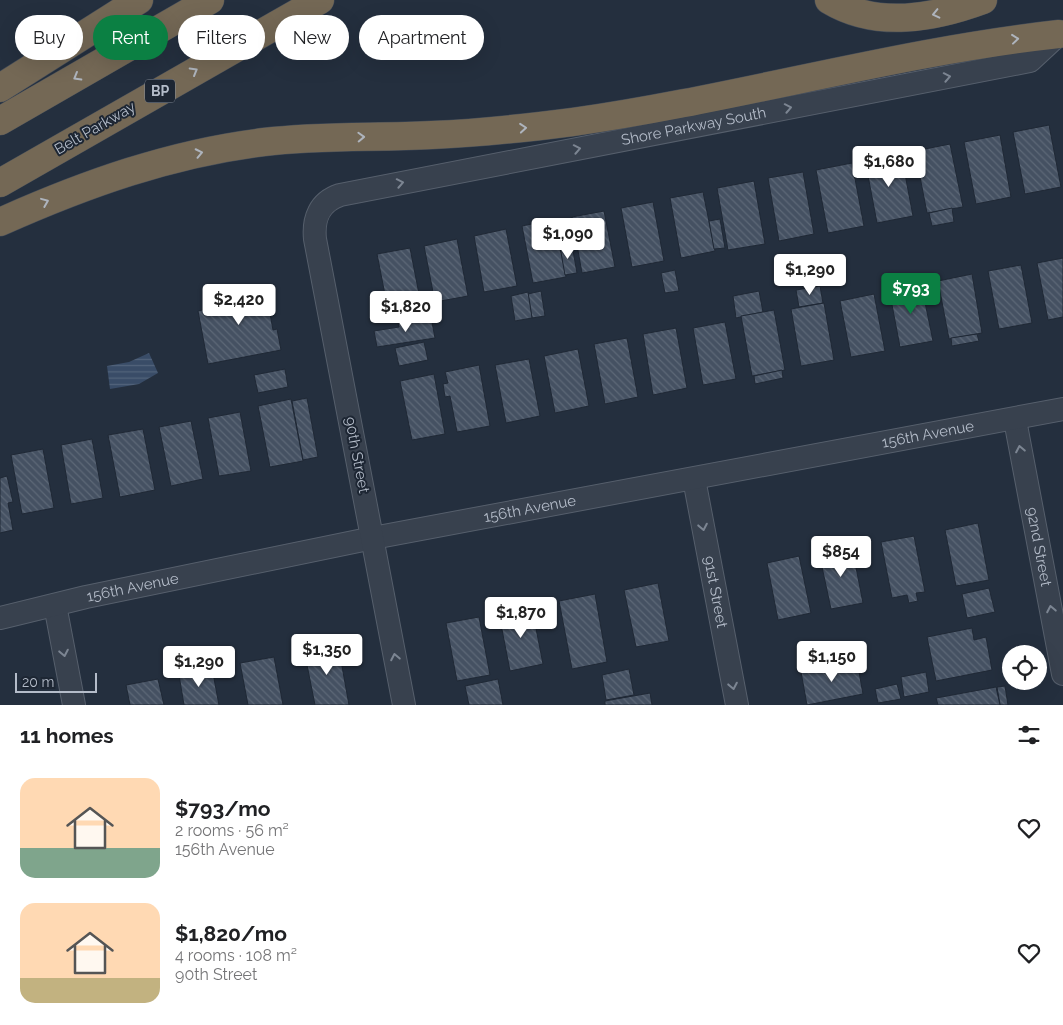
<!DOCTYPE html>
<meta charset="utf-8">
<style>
body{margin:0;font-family:Raleway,sans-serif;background:#f2f2f2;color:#202124;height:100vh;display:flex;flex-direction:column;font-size:19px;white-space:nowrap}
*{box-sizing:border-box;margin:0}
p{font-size:16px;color:#757577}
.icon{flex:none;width:28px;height:28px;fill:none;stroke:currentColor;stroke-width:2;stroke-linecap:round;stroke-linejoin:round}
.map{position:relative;height:705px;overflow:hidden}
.sheet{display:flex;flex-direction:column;background:#fff;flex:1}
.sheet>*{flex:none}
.hud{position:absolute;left:15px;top:15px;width:500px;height:45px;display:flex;gap:10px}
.buttons{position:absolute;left:1002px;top:645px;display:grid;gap:10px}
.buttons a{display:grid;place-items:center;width:45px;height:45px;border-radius:50%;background:#fff;box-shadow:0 5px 20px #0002;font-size:25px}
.scale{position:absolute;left:15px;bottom:12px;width:82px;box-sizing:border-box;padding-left:5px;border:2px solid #b4bcc9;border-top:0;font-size:14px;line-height:18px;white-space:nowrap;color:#b4bcc9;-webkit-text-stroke:4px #1d2633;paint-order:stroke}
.price{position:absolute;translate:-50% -42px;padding:0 11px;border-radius:5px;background:#fff;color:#222;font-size:16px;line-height:32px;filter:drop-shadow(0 1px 2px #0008)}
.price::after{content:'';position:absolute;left:50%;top:30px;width:15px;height:11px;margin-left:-8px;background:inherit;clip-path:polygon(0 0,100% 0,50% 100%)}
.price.current{background:#0b8043;color:#fff}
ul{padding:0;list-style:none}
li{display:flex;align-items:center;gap:15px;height:125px;padding:0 20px}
li span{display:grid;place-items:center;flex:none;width:140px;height:100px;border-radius:15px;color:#555}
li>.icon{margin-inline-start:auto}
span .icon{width:60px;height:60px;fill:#fffc;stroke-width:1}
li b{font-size:21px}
h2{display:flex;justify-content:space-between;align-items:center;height:60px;padding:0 20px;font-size:21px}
.pill{padding:0 18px;border-radius:22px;background:#fff;box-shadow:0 5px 20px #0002;font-size:18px;line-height:45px}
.pill.current{background:#0b8043;color:#fff}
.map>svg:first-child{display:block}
</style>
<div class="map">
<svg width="1063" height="705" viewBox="0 0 1063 705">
<defs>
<pattern id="water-rules" width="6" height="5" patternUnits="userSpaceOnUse" patternTransform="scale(1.25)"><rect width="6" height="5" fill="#394c67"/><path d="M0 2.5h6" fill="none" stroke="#53647b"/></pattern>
<pattern id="building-back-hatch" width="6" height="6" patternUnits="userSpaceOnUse" patternTransform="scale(1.25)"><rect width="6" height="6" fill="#455162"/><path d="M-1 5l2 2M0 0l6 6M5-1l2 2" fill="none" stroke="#5d6877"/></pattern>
</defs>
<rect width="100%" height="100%" fill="#242f3e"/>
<path fill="url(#water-rules)" d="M149 353 158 373 139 384 110 389 107 366 129 362Z"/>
<g fill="url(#building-back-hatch)" stroke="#1f2835">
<path d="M1049 125 1061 187 1025 194 1013 132Z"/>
<path d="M1000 135 1011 197 976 204 964 142Z"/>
<path d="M950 144 963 207 927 213 915 151Z"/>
<path d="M901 153 913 216 877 223 865 160Z"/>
<path d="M852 163 864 226 828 233 816 170Z"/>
<path d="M803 172 814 234 779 241 768 178Z"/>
<path d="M754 181 765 244 728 250 717 188Z"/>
<path d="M703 192 715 251 681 258 670 198Z"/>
<path d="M653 202 664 261 632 267 621 208Z"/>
<path d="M952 208 954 222 932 226 929 213Z"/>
<path d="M604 211 615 267 582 273 572 217Z"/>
<path d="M555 219 566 277 533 283 522 226Z"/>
<path d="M720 219 725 248 714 249 709 221Z"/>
<path d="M506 229 517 286 484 292 474 236Z"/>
<path d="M457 239 468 296 435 302 424 246Z"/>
<path d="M572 245 577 273 565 275 560 247Z"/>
<path d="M410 248 421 304 388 310 377 254Z"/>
<path d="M1063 258V317L1048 320 1037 263Z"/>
<path d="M1021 265 1032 323 999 329 988 271Z"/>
<path d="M675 270 679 291 665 293 661 273Z"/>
<path d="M972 274 982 333 949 339 938 281Z"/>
<path d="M921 283 933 341 900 347 889 289Z"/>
<path d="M268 286 272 307 269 308 273 330 277 329 281 350 208 364 198 311 215 307 213 296Z"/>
<path d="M820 286 823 303 799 307 796 290Z"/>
<path d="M541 291 545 316 532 318 528 294Z"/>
<path d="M759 291 763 312 736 318 733 296Z"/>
<path d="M528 292 532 318 515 321 511 296Z"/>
<path d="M874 294 885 351 851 357 840 301Z"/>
<path d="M824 303 834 360 801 366 791 309Z"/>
<path d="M774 310 785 370 752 376 741 316Z"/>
<path d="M431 317 435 338 377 347 374 331 399 327 398 323Z"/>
<path d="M725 322 736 379 703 385 693 328Z"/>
<path d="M676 328 687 388 653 395 643 334Z"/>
<path d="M977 334 979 341 952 346 951 338Z"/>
<path d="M627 338 638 397 605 404 594 344Z"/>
<path d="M424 342 428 360 399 366 395 348Z"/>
<path d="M578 349 589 406 555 413 544 356Z"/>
<path d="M529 359 540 416 506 423 495 365Z"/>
<path d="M479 365 490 426 457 432 450 396 445 397 443 384 448 383 445 372Z"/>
<path d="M285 369 288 387 258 393 254 375Z"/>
<path d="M782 370 783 378 755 384 754 376Z"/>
<path d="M434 374 445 434 412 440 400 381Z"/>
<path d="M307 398 318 457 303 460 292 401Z"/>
<path d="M291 399 303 461 270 467 258 406Z"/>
<path d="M240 412 251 471 219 476 208 418Z"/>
<path d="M191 421 203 479 171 486 159 427Z"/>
<path d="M143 429 155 490 120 497 108 435Z"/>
<path d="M92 439 103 498 71 504 61 445Z"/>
<path d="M43 449 54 508 22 514 11 455Z"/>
<path d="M7 476 13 502 8 503 13 530 0 533V478Z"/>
<path d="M978 523 989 580 956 586 945 530Z"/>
<path d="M914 536 925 592 916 593 918 601 909 603 907 595 892 598 881 542Z"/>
<path d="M852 547 863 603 831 609 819 553Z"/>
<path d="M799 556 811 613 778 620 767 563Z"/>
<path d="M658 583 669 641 636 647 624 590Z"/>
<path d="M989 588 995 612 967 618 962 594Z"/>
<path d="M595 594 607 662 572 669 559 601Z"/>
<path d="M532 608 543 664 510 671 499 614Z"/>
<path d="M479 617 490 675 457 681 446 623Z"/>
<path d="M972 628 974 640 986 637 992 670 936 681 927 637Z"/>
<path d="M338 644 349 705H315L304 650Z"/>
<path d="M274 657 283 705H248L240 663Z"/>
<path d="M857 661 863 694 807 705 801 672Z"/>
<path d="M212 668 219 705H184L179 675Z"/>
<path d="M629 669 634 695 606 700 602 675Z"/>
<path d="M926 672 929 692 904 697 901 677Z"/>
<path d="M158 679 164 705H130L126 685Z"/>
<path d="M498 679 503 705H469L465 686Z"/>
<path d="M897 684 901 699 878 703 875 689Z"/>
<path d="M1005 686 1008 705H1000L997 687Z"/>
<path d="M996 687 1000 705H938L936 698Z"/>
<path d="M650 693 652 705H605V701Z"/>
</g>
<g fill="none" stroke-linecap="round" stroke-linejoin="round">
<g stroke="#565f6c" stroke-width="24">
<g id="street">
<path id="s1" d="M1015 420 1063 674"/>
<path id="s2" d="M694 479 737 705"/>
<path d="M55 605 74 705"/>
<path id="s3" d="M0 618 86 597 373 538 1063 409"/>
<path id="s4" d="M404 705 315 239C313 219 319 202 340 195L1030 61 1059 34"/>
</g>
</g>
<g stroke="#434c59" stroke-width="29">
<g id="highway">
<path d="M829 0C877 29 934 18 983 0"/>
<path d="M0 88 139 0"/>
<path d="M0 121 210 0"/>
<path d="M0 183 320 0"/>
<path d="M0 222C85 184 172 153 264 142 320 135 376 138 432 135 479 133 526 128 573 122 736 99 895 52 1059 34"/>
</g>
</g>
<use href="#street" stroke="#38414e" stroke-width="22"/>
<use href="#highway" stroke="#746855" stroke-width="28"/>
</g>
<defs><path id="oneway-chevron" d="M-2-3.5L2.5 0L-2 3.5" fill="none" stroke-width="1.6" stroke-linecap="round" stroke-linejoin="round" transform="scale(1.25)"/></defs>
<g stroke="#aeb4bd">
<use href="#oneway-chevron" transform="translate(936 14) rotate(167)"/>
<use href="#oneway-chevron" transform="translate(1015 39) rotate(-6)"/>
<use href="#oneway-chevron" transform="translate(194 71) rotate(-30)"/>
<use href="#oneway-chevron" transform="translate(77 77) rotate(150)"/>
<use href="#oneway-chevron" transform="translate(523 128) rotate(-5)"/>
<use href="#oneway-chevron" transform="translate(361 137) rotate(-2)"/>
<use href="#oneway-chevron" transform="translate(199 153) rotate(-12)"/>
<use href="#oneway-chevron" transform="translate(45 202) rotate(-22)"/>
</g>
<g stroke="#7c8592">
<use href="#oneway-chevron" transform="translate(947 77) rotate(-11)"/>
<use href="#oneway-chevron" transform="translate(788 108) rotate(-11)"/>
<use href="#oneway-chevron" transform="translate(577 149) rotate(-11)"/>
<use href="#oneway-chevron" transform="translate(400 183) rotate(-11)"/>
<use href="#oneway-chevron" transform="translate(1020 449) rotate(-101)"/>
<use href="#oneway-chevron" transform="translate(703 527) rotate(79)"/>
<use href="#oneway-chevron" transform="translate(1051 609) rotate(-101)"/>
<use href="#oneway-chevron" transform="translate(64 653) rotate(79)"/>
<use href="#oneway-chevron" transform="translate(395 657) rotate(-101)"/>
<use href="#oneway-chevron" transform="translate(733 686) rotate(79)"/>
</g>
<g text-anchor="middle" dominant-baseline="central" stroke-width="4" stroke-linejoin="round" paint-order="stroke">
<rect fill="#1d2633" stroke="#878f9c" stroke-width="1" x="145" y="79.5" width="30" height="23" rx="4"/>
<g font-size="14" font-weight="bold" fill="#b4bcc9">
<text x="160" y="91">BP</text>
</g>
<g font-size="15" fill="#b4bcc9" stroke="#1d2633">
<text stroke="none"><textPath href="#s4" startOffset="890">Shore Parkway South</textPath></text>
<text transform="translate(95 128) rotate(-30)">Belt Parkway</text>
<text stroke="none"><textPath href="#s3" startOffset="946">156th Avenue</textPath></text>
<text transform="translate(357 455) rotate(79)">90th Street</text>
<text stroke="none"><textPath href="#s3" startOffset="541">156th Avenue</textPath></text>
<text stroke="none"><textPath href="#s1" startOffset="129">92nd Street</textPath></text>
<text stroke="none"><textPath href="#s3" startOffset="136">156th Avenue</textPath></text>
<text stroke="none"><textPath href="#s2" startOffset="115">91st Street</textPath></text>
</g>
</g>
</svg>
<div class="buttons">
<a><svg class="icon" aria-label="locate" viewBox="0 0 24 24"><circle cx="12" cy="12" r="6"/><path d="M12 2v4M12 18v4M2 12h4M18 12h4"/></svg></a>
</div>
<div class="scale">20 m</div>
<b class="price" style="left:889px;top:188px">$1,680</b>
<b class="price" style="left:568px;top:260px">$1,090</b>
<b class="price" style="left:810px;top:296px">$1,290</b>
<b class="price current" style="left:911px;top:315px">$793</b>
<b class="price" style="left:239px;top:326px">$2,420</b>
<b class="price" style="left:406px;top:333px">$1,820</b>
<b class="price" style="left:841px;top:578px">$854</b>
<b class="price" style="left:521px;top:639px">$1,870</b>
<b class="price" style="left:327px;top:676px">$1,350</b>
<b class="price" style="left:832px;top:683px">$1,150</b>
<b class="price" style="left:199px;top:688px">$1,290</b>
<div class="hud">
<a class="pill">Buy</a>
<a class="pill current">Rent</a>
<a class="pill">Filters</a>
<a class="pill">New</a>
<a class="pill">Apartment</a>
</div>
</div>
<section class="sheet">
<h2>11 homes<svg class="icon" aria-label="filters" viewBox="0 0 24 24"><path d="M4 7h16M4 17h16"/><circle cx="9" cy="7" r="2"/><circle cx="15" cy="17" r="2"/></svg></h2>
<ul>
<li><span style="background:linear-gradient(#ffd9b3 70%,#7fa58c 0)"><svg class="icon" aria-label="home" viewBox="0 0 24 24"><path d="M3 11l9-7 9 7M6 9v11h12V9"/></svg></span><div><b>$793/mo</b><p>2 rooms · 56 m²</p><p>156th Avenue</p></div><svg class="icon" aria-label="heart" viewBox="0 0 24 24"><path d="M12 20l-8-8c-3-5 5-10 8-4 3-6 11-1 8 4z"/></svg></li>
<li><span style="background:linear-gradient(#ffd9b3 75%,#c2b280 0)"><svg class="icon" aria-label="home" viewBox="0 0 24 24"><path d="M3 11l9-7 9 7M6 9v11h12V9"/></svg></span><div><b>$1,820/mo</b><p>4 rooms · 108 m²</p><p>90th Street</p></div><svg class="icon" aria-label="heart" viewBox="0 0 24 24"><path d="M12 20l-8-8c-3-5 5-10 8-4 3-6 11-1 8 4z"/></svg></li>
</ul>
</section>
